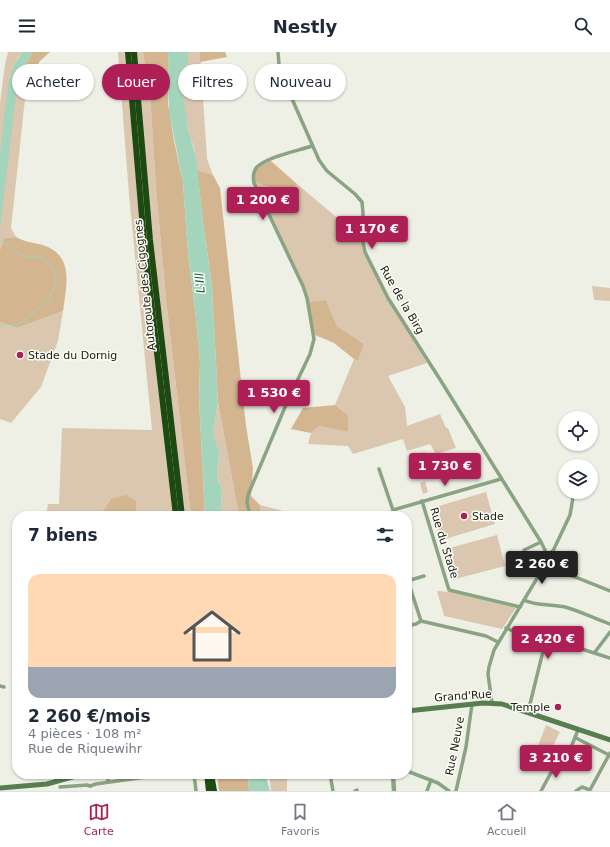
<!DOCTYPE html>
<html lang="fr">
<meta charset="utf-8">
<style>
body{margin:0;font-family:"DejaVu Sans",sans-serif;background:#f2f2f3;color:#1f2937;height:100vh;display:flex;flex-direction:column;font-size:15px;white-space:nowrap}
*{box-sizing:border-box;margin:0}
p{font-size:13px;color:#747a83}
.icon{flex:none;width:22px;height:22px;fill:none;stroke:currentColor;stroke-width:2;stroke-linecap:round;stroke-linejoin:round}
.map{position:relative;flex:1;overflow:hidden}
.sheet{position:absolute;left:12px;top:459px;width:400px;height:268px;display:flex;flex-direction:column;background:#fff;border-radius:16px;box-shadow:0 1px 3px #0004}
.sheet>*{flex:none}
.top-card{position:absolute;left:12px;top:12px;width:400px;height:36px;display:flex;gap:8px}
.tools{position:absolute;left:558px;top:359px;display:grid;gap:8px}
.tools a{display:grid;place-items:center;width:40px;height:40px;border-radius:50%;background:#fff;box-shadow:0 1px 3px #0004;font-size:20px}
.price{position:absolute;translate:-50% -34px;padding:0 9px;border-radius:4px;background:#ae1f55;color:#fff;font-size:13px;line-height:26px;filter:drop-shadow(0 1px 2px #0008)}
.price::after{content:'';position:absolute;left:50%;top:24px;width:12px;height:9px;margin-left:-6px;background:inherit;clip-path:polygon(0 0,100% 0,50% 100%)}
.price.active{background:#222;color:#fff}
ul{padding:0;list-style:none}
li{display:grid;align-content:center;gap:8px;height:212px;padding:0 16px}
li+li{border-top:1px solid #e0e1e3}
li span{display:grid;place-items:center;height:124px;border-radius:12px;color:#555}
li>.icon{margin-inline-start:auto}
span .icon{width:72px;height:72px;fill:#fffc;stroke-width:1}
li b{font-size:17px}
h2{display:flex;justify-content:space-between;align-items:center;height:48px;padding:0 16px;font-size:17px}
.chip{padding:0 14px;border-radius:18px;background:#fff;box-shadow:0 1px 3px #0004;font-size:14px;line-height:36px}
.chip.active{background:#ae1f55;color:#fff}
header{display:flex;justify-content:space-between;align-items:center;height:52px;padding:0 16px;background:#fff;font-size:18px;font-weight:700}
.tabs{display:flex;justify-content:space-around;align-items:center;height:56px;border-top:1px solid #e0e1e3;background:#fff;font-size:11px;color:#747a83}
.tabs a{display:grid;justify-items:center;gap:2px}
.tabs .active{color:#ae1f55}
.map>svg:first-child{display:block}
</style>
<header><svg class="icon" aria-label="menu" viewBox="0 0 24 24"><path d="M4 6h16M4 12h16M4 18h16"/></svg>Nestly<svg class="icon" aria-label="search" viewBox="0 0 24 24"><circle cx="10" cy="10" r="6"/><path d="M15 15l6 6"/></svg></header>
<div class="map">
<svg width="610" height="739" viewBox="0 0 610 739">
<rect width="100%" height="100%" fill="#eef0e6"/>
<g fill="#dbc7af">
<path d="M8 0H22L17 7 21 19 30 24 25 47 11 176 16 185 4 186 0 198V51L5 12Z"/>
<path d="M118 0H143L145 14 149 22 156 137 166 247 191 464H136V449L111 447 99 464H46L48 452H59L62 376 152 378 129 143Z"/>
<path d="M188 0H200L207 107 213 123 197 118 194 95 190 85 185 62 180 21 188 11Z"/>
<path d="M254 130 289 142 297 132 360 185 382 236 427 311 388 324 405 355 407 374 440 362 446 376H448L456 396 436 402 430 392 407 399 403 387 353 402 348 394 308 392 311 381 319 374 348 380V363L335 353 354 307H358L364 292 337 274 326 248 307 250 302 232Z"/>
<path d="M592 234 610 236V249L594 248Z"/>
<path d="M63 259 58 289 41 335 11 371 0 367V270L17 276Z"/>
<path d="M218 350 239 464H223L221 452 222 437 218 429 217 417 220 402 213 381Z"/>
<path d="M425 400 428 411 423 413 420 401Z"/>
<path d="M415 402 418 413 413 415 410 404Z"/>
<path d="M425 429 428 440 423 442 420 431Z"/>
<path d="M486 440 495 472 442 488 432 456Z"/>
<path d="M260 453 283 459 285 464H261Z"/>
<path d="M497 483 505 514 455 527 446 497Z"/>
<path d="M437 539 450 540 516 556 502 577 444 564Z"/>
<path d="M546 673 560 680 548 704 536 699Z"/>
<path d="M269 722H287V739H271Z"/>
</g>
<g fill="#d3b58f">
<path d="M33 0H50L40 9 30 24 21 19Z"/>
<path d="M143 0H168L169 29 168 52 174 89 183 130 188 201 196 266 200 312 199 346 205 464H191L166 247 156 137 149 23 145 14Z"/>
<path d="M200 0H225L227 5 200 10Z"/>
<path d="M271 109 297 132 289 142 254 130 255 115Z"/>
<path d="M197 118 213 123 220 136 246 374 253 416 251 444 260 453 261 464H239L218 350 212 234 203 170Z"/>
<path d="M16 185C28 192 37 190 48 195 74 207 66 236 63 259L17 276 0 270V198L4 186Z"/>
<path d="M326 248 337 274 364 292 358 308 354 307 334 291 315 283 307 250Z"/>
<path d="M335 353 348 363V380L319 374 311 381 291 377 303 356Z"/>
<path d="M126 443 136 449V464H99L111 447Z"/>
<path d="M217 722H248L249 739H219Z"/>
</g>
<g fill="#a4d5bc">
<path d="M22 0H33L21 19 17 35 0 177V103L5 54 8 33 14 13Z"/>
<path d="M168 0H188V11L180 21 188 77 196 105 203 170 212 234 218 350 213 381 220 402 217 417 218 429 222 437 221 452 223 464H205L199 346 200 312 196 266 188 201 183 130 169 60Z"/>
<path d="M248 722H268L267 728 270 739H249Z"/>
</g>
<g fill="none" stroke-linecap="round" stroke-linejoin="round">
<path stroke="#a4d5bc" stroke-width="1" d="M0 188 19 201 28 205H38L44 207 53 215 56 228 54 236 48 248 31 263 17 273H0"/>
<g stroke="#89a383" stroke-width="3.5">
<path d="M278 0 279 12 281 22 319 108 327 119 355 142 362 150 363 161 362 185 365 200 388 246 441 329 541 490 545 498 546 503"/>
<path d="M379 417 395 464"/>
<path d="M422 449 449 538 520 555"/>
<path d="M393 458 501 427"/>
<path d="M250 464 247 450 248 443 288 348 310 302 314 287 307 246 303 234 254 131C253 127 253 120 256 116 266 105 297 99 312 94"/>
<path d="M524 498 541 490"/>
<path d="M545 513 610 539"/>
<path d="M407 526 421 569"/>
<path d="M407 529 424 524"/>
<path d="M524 548C535 554 552 552 565 555 580 559 595 567 610 572"/>
<path d="M407 574 416 572 421 569 486 584 498 590"/>
<path d="M506 576 513 579 560 590 610 606"/>
<path d="M595 600 610 580"/>
<path d="M0 634 4 635"/>
<path d="M492 651 488 622 489 615 494 598 545 513 546 503 553 499 570 463 574 440"/>
<path d="M528 660 546 587"/>
<path d="M576 686 609 703"/>
<path d="M407 719 438 731 449 739"/>
<path d="M194 722 196 739"/>
<path d="M330 722 333 739"/>
<path d="M108 730V722"/>
<path d="M90 734 96 732 167 722"/>
<path d="M60 735 87 733 90 734"/>
<path d="M355 739 357 738"/>
<path d="M427 739 431 728"/>
<path d="M456 739 466 695 472 652"/>
<path d="M541 739 560 704 568 703 578 678"/>
<path d="M576 739 582 735 590 738 610 701"/>
</g>
<path stroke="#89a383" stroke-width="4.5" d="M393 722 394 739"/>
<g stroke="#577e4f" stroke-width="5">
<path d="M407 659 483 651 502 652 610 688"/>
<path d="M0 736 47 732 83 722"/>
</g>
<g stroke="#1d4a13" stroke-width="6">
<path d="M128 0 144 189 176 464"/>
<path d="M134 0 150 188 182 464"/>
<path d="M207 722 209 739"/>
<path d="M211 722 214 739"/>
</g>
</g>
<g fill="#ae1f55" stroke="#fbfdf3" stroke-width="1.5">
<circle cx="20" cy="303" r="4"/>
<circle cx="464" cy="464" r="4"/>
<circle cx="558" cy="655" r="4"/>
</g>
<g text-anchor="middle" dominant-baseline="central" stroke-width="3" stroke-linejoin="round" paint-order="stroke">
<g font-size="11" fill="#20201d" stroke="#fbfdf3">
<text transform="translate(145 233) rotate(-96)">Autoroute des Cigognes</text>
<text transform="translate(402 248) rotate(60)">Rue de la Birg</text>
<text transform="translate(444 491) rotate(73)">Rue du Stade</text>
<text transform="translate(463 644) rotate(-4)">Grand'Rue</text>
<text transform="translate(455 694) rotate(-79)">Rue Neuve</text>
</g>
<g font-size="11" fill="#20201d" stroke="#fbfdf3" text-anchor="start">
<text x="28" y="303">Stade du Dornig</text>
<text x="472" y="464">Stade</text>
<text x="550" y="655" text-anchor="end">Temple</text>
</g>
<g font-size="12" font-style="italic" fill="#005d3f" stroke="#fbfdf3">
<text transform="translate(200 231) rotate(-95)">L'Ill</text>
</g>
</g>
</svg>
<div class="tools">
<a><svg class="icon" aria-label="locate" viewBox="0 0 24 24"><circle cx="12" cy="12" r="6"/><path d="M12 2v4M12 18v4M2 12h4M18 12h4"/></svg></a>
<a><svg class="icon" aria-label="layers" viewBox="0 0 24 24"><path d="M12 4l9 5-9 5-9-5zM3 14l9 5 9-5"/></svg></a>
</div>
<b class="price" style="left:263px;top:169px">1 200 €</b>
<b class="price" style="left:372px;top:198px">1 170 €</b>
<b class="price" style="left:274px;top:362px">1 530 €</b>
<b class="price" style="left:445px;top:435px">1 730 €</b>
<b class="price active" style="left:542px;top:533px">2 260 €</b>
<b class="price" style="left:548px;top:608px">2 420 €</b>
<b class="price" style="left:556px;top:727px">3 210 €</b>
<div class="top-card">
<a class="chip">Acheter</a>
<a class="chip active">Louer</a>
<a class="chip">Filtres</a>
<a class="chip">Nouveau</a>
</div>
<section class="sheet">
<h2>7 biens<svg class="icon" aria-label="filters" viewBox="0 0 24 24"><path d="M4 7h16M4 17h16"/><circle cx="9" cy="7" r="2"/><circle cx="15" cy="17" r="2"/></svg></h2>
<ul>
<li><span style="background:linear-gradient(#ffd9b3 75%,#9aa5b1 0)"><svg class="icon" aria-label="home" viewBox="0 0 24 24"><path d="M3 11l9-7 9 7M6 9v11h12V9"/></svg></span><div><b>2 260 €/mois</b><p>4 pièces · 108 m²</p><p>Rue de Riquewihr</p></div></li>
</ul>
</section>
</div>
<nav class="tabs">
<a class="active"><svg class="icon" aria-label="map" viewBox="0 0 24 24"><path d="M3 6l6-2 6 2 6-2v14l-6 2-6-2-6 2zM9 4v14M15 6v14"/></svg>Carte</a>
<a><svg class="icon" aria-label="saved" viewBox="0 0 24 24"><path d="M7 4h10v16l-5-4-5 4z"/></svg>Favoris</a>
<a><svg class="icon" aria-label="home" viewBox="0 0 24 24"><path d="M3 11l9-7 9 7M6 9v11h12V9"/></svg>Accueil</a>
</nav>
